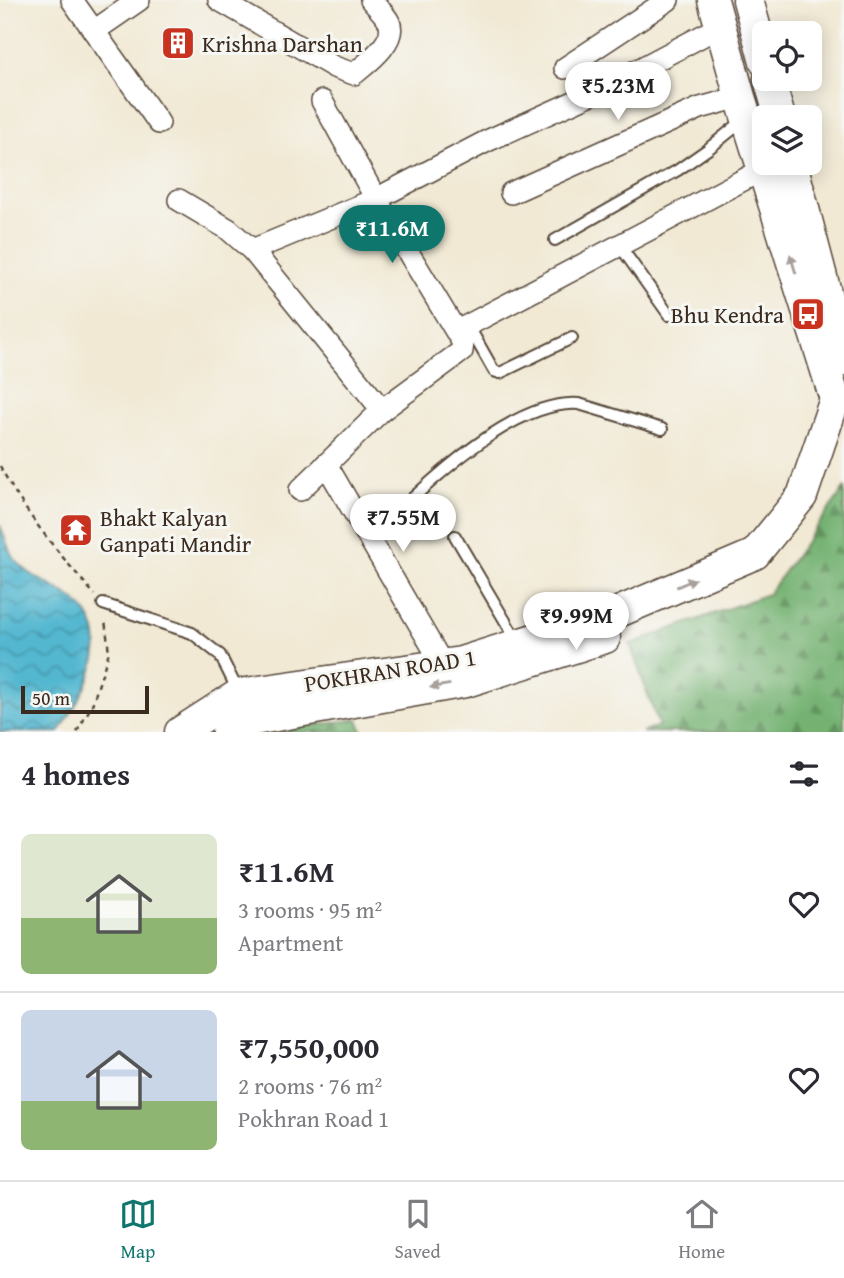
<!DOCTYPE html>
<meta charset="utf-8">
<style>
body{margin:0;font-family:"Gentium Book Plus",serif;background:#f7f7f7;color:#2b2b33;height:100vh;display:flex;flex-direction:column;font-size:26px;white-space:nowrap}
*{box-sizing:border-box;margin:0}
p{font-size:23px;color:#7c7c81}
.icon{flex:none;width:38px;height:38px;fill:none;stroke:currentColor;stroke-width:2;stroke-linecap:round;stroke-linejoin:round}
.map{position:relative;height:732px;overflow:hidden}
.panel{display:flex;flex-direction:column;background:#fff;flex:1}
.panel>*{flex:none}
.buttons{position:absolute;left:752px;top:21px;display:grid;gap:14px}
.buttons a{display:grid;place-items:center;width:70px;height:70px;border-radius:10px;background:#fff;box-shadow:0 4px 18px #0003;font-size:35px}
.scale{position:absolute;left:21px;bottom:18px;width:128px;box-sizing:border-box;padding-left:7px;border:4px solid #3b2a1e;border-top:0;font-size:19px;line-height:24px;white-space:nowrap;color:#3b2a1e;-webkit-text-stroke:5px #f6f6f2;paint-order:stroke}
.price{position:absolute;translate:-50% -60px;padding:0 16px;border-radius:24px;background:#fff;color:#222;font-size:23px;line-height:46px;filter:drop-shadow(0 2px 4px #0008)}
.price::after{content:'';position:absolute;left:50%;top:42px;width:21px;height:16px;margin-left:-10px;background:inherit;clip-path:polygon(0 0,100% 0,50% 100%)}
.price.active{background:#0f766e;color:#fff}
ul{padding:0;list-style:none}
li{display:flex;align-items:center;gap:21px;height:175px;padding:0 21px}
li+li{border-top:2px solid #e1e1e2}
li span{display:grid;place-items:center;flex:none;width:196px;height:140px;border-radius:10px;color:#555}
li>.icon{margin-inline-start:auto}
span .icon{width:84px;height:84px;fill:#fffc;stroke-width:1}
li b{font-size:30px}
h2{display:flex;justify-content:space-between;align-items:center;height:84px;padding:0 21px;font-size:30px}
.tab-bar{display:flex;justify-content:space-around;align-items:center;height:98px;border-top:2px solid #e1e1e2;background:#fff;font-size:19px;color:#7c7c81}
.tab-bar a{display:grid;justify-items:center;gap:4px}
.tab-bar .active{color:#0f766e}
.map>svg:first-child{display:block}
</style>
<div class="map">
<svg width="844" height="732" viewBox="0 0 844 732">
<defs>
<pattern id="forest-firs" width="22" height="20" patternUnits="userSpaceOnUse" patternTransform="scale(1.75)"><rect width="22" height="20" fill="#74b272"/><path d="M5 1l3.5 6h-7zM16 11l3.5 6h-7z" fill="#60915d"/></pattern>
<pattern id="water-waves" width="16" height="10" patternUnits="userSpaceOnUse" patternTransform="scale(1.75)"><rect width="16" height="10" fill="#52b7d0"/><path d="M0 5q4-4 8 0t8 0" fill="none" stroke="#4595a8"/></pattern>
</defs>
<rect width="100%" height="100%" fill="#f6f6f2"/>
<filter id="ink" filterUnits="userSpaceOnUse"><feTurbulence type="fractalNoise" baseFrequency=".0143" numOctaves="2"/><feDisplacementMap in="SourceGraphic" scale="14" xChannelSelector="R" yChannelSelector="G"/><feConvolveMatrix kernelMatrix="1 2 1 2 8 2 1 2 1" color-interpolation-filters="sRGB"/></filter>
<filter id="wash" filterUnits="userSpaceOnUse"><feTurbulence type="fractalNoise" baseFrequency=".00686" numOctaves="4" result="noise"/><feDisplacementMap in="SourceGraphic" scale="28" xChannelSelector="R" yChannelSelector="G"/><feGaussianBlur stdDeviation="1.57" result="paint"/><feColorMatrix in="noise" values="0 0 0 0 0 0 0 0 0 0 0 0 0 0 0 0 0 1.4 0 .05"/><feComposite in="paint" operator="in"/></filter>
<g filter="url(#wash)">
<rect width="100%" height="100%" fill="#f1e9d4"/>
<g fill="url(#forest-firs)" stroke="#586e48" stroke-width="2">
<path d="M844 489V732H642L659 726 630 644 768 594Z"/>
<path d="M358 719 363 732H266Z"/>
</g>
<path fill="url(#water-waves)" stroke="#467077" stroke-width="2" d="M0 525C4 535 7 546 12 555 23 573 47 583 64 593 125 630 87 688 59 732H0Z"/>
</g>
<g filter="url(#ink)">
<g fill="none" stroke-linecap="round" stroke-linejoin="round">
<g stroke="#564739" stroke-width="14">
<g id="lane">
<path d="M555 240 678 170 708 149 744 120"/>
<path d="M620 246 669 315"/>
<path d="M468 325 494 371 500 373 572 338"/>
<path d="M455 536 517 641"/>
<path d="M369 538C419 494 508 399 579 404L662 429"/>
<path d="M103 604 192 633 220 655 238 691"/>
</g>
</g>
<g stroke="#564739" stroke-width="24">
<g id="street">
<path d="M72 0 159 123"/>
<path d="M219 0 334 67 354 74C366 64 398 41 389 22 385 14 377 7 371 0"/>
<path d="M94 31 139 0"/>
<path d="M565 68 668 0"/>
<path d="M322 101 376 199 463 343 462 351 382 410"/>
<path d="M511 193 700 108 740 97"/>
<path d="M179 200 228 229 252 250 376 199 487 141 598 91 719 27"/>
<path d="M252 250 382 410 300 490"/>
<path d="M457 331 764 169"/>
<path d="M326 464 443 665"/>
</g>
</g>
<g stroke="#564739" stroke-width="33">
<g id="secondary">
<path d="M748 0 765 62"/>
<path d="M769 79 780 117"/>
<path d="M792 163 844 361"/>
<path d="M180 732 239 694 461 662 616 613 755 554 802 496 835 399 740 97 713 0"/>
<path d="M227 732 248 721 466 682 605 638"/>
</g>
</g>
<g stroke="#564739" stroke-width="2.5" stroke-dasharray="5 5" stroke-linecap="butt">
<path d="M0 466C24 513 61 556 95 595"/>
<path d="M77 732 92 705 109 652 105 620"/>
</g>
<use href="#lane" stroke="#fff" stroke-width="10"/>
<use href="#street" stroke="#fff" stroke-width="21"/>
<use href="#secondary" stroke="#fff" stroke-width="30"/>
</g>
<defs><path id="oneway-solid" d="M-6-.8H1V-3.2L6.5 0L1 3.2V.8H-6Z" transform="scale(1.75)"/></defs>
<g fill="#a79f9a">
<use href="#oneway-solid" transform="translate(793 264) rotate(-107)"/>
<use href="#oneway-solid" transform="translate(686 583) rotate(-23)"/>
<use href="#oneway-solid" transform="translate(440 686) rotate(171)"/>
</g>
</g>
<defs>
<g id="building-square" transform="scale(1.75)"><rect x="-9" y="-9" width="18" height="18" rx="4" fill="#c8321e" stroke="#f6f6f2"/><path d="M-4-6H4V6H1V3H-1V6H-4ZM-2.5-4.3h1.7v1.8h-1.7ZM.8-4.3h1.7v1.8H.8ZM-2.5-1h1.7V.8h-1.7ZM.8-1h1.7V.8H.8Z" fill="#fff"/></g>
<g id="bus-square" transform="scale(1.75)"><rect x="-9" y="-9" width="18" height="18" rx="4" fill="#c8321e" stroke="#f6f6f2"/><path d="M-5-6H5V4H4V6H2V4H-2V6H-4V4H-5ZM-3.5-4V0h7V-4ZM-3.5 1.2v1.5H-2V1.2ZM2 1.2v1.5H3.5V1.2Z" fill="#fff"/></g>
<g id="temple-square" transform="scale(1.75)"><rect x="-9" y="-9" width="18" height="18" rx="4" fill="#c8321e" stroke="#f6f6f2"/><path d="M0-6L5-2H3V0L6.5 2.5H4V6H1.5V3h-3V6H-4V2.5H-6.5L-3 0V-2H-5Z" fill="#fff"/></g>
</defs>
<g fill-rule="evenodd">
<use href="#building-square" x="178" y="43"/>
<use href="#bus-square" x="808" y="314"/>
<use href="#temple-square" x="76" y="530"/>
</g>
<g text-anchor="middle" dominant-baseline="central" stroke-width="6" stroke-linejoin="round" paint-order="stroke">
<g font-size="23" fill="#3b2a1e" stroke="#f6f6f2" text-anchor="start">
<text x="202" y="43">Krishna Darshan</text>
<text x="784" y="314" text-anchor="end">Bhu Kendra</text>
<text x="100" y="517">Bhakt Kalyan<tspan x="100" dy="26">Ganpati Mandir</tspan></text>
</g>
<g font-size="23" fill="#3b2a1e" stroke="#f6f6f2">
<text transform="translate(390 670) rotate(-9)">POKHRAN ROAD 1</text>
</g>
</g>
</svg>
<div class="buttons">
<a><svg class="icon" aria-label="locate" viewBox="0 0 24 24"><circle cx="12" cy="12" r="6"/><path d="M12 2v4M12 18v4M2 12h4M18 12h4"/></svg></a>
<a><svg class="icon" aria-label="layers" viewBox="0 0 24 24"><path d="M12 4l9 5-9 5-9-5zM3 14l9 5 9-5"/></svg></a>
</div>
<div class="scale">50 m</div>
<b class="price" style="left:618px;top:122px">₹5.23M</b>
<b class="price active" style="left:392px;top:265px">₹11.6M</b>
<b class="price" style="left:403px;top:554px">₹7.55M</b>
<b class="price" style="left:576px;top:652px">₹9.99M</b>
</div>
<section class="panel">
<h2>4 homes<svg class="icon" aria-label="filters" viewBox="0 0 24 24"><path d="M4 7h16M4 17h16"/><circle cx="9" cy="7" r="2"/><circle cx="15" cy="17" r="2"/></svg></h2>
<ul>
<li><span style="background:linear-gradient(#dfe7d0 60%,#8fb573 0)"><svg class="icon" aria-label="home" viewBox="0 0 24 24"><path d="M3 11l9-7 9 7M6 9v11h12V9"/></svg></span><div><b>₹11.6M</b><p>3 rooms · 95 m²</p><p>Apartment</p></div><svg class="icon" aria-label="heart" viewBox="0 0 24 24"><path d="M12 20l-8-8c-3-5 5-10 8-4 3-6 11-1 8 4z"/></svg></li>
<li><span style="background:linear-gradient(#c9d6e8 65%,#8fb573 0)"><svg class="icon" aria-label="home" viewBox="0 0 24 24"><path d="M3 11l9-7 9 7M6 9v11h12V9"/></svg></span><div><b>₹7,550,000</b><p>2 rooms · 76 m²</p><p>Pokhran Road 1</p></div><svg class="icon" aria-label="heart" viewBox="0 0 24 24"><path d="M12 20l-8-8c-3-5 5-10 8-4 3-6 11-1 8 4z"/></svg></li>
</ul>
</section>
<nav class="tab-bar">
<a class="active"><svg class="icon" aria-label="map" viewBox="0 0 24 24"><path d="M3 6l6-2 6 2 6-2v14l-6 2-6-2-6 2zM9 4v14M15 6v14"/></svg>Map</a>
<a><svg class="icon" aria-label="saved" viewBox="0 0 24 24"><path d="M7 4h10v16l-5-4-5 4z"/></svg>Saved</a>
<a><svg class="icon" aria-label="home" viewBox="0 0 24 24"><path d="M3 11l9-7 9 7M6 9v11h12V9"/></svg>Home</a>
</nav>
